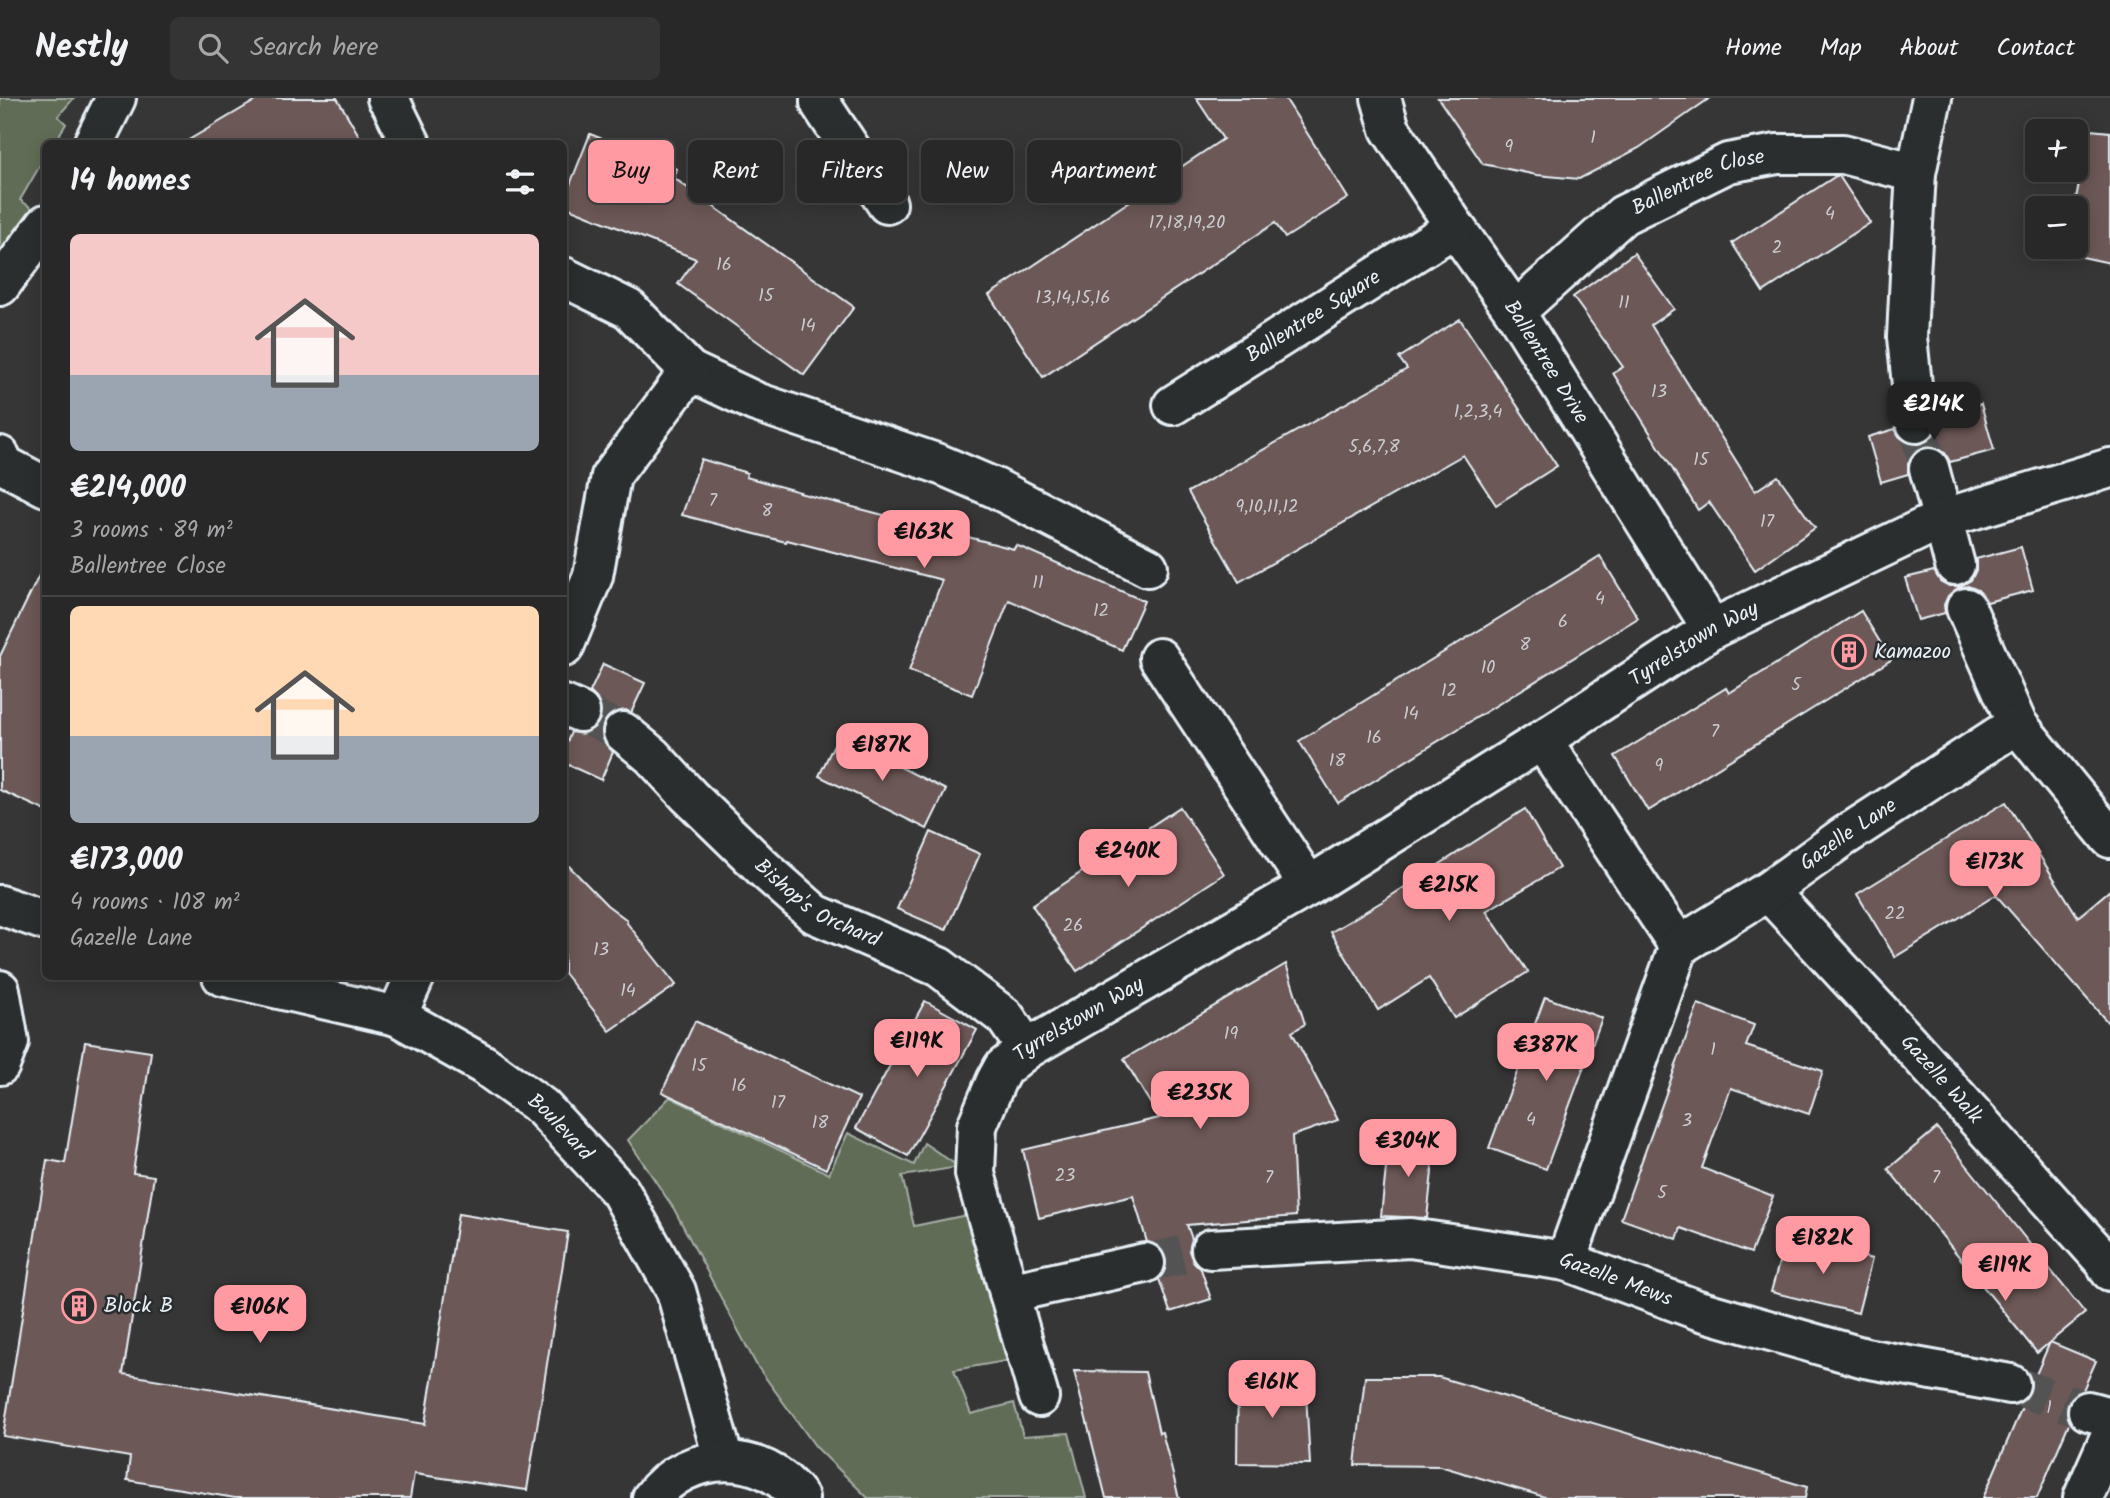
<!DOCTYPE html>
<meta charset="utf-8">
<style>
body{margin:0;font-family:Kalam,sans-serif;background:#353434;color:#f1f3f6;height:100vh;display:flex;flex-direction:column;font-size:26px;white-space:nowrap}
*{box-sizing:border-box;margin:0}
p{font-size:23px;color:#a5a6a8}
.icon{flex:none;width:38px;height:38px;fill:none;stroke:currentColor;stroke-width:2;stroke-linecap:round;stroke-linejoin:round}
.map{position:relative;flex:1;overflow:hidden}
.panel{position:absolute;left:42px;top:42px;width:525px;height:840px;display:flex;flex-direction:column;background:#292828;border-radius:10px;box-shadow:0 4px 18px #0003,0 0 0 2px #454445}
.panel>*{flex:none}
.banner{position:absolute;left:588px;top:42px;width:665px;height:63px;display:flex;gap:14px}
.buttons{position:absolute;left:2025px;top:21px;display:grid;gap:14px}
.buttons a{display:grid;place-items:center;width:63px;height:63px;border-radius:10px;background:#292828;box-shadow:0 4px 18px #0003,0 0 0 2px #454445;font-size:35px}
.price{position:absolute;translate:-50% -60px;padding:0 16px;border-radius:14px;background:#ff9aa2;color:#111;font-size:23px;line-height:46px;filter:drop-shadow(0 2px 4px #0008)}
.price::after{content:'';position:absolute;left:50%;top:42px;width:21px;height:16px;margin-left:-10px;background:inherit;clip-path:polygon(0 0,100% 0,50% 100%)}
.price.active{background:#222;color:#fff}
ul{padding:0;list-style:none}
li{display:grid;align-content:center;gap:14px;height:371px;padding:0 28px}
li+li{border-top:2px solid #454445}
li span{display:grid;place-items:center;height:217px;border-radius:10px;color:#555}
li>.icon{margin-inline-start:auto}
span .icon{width:126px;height:126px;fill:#fffc;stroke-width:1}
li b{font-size:30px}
h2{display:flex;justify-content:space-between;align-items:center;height:84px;padding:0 28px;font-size:30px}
.tag{padding:0 24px;border-radius:10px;background:#292828;box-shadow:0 4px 18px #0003,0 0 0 2px #454445;font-size:24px;line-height:63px}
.tag.active{background:#ff9aa2;color:#111}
header{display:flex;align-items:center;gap:42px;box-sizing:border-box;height:98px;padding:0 35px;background:#292828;border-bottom:2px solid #454445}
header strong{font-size:33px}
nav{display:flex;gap:38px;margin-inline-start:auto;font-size:24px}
.search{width:490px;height:63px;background:#353434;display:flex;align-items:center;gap:18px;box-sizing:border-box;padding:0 24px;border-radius:10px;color:#a5a6a8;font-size:26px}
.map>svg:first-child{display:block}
</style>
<header>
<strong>Nestly</strong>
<div class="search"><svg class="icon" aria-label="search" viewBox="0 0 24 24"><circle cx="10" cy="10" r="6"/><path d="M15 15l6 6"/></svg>Search here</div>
<nav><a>Home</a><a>Map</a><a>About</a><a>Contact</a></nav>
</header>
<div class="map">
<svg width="2110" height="1400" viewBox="0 0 2110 1400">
<rect width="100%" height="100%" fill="#373636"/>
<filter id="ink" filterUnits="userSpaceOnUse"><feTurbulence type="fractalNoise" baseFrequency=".0143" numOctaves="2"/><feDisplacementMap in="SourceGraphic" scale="14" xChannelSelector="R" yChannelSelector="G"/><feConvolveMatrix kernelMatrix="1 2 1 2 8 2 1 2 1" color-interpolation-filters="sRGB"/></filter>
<g filter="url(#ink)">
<g fill="#606c54" stroke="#a4aea6" stroke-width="2">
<path d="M0 0H74L58 18 66 26 54 45 46 46 45 59 20 102 39 115 0 161Z"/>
<path d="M670 999 829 1076 848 1035 914 1067 924 1045 959 1069 902 1078 914 1128 967 1117 1011 1262 954 1272 971 1316 1014 1305 1023 1338 1069 1335 1086 1400H868L816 1349 757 1268 674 1111 628 1042Z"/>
</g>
<g fill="#6c5957" stroke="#e8f1f8" stroke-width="2">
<path d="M260 0H337L364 46H182Z"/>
<path d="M1196 0H1285L1348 100 1285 140 1275 125 1043 279 989 197 1223 41Z"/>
<path d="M1438 0H1710L1639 50 1579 81 1537 77 1483 66Z"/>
<path d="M2090 32 2110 34V165L2064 155 2066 149H2076V110H2074Z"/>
<path d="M590 36 677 71 674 80 854 209 804 277 678 186 696 161 564 108V102Z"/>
<path d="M1836 78H1839L1870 125 1763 194 1732 145Z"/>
<path d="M1634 155 1674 211 1651 227 1755 393 1778 378 1815 430 1755 472 1709 404 1698 412 1613 275 1623 269 1573 199Z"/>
<path d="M1460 221 1557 368 1496 407 1463 357 1239 484 1188 394 1407 271 1399 260Z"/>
<path d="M1981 306 1994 352 1950 364 1945 355 1935 349H1923L1914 354 1908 364V376L1881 384 1868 339 1895 331 1899 338 1907 345 1919 347 1928 343 1936 334 1937 318Z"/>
<path d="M701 361 747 375 746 379 800 394 799 395 1014 451 1016 447 1144 503 1122 552 1009 502 972 597 909 573 942 482 787 442 786 444 682 417Z"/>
<path d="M2021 449 2033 492 1987 504 1978 492 1968 488 1958 490 1948 498 1944 507 1945 515 1918 522 1905 480 1934 473 1940 483 1949 488H1960L1971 482 1976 472V461Z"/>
<path d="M1600 458 1638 520 1338 705 1299 643Z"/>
<path d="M46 463V713L0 692V558Z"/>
<path d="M1861 513 1891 562 1648 713 1615 658 1726 590 1729 595Z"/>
<path d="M603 566 645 585 631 615 626 612 615 614 606 621 602 630 603 642 613 654 601 682 564 665V651L571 634 583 636 592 632 600 623 602 611 597 601 590 594Z"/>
<path d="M838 638 946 692 927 731 819 678Z"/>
<path d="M2006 704 2078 819 2110 792V927L1996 797 1895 859 1857 796Z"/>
<path d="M1180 709 1224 776 1077 873 1032 807Z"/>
<path d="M1525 711 1559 770 1486 813 1528 874 1454 920 1429 880 1378 912 1331 834 1383 803Z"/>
<path d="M931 734 980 756 946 832 897 811Z"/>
<path d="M564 763 607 807 627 822V825L676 887 610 933 564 875Z"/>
<path d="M1286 866 1305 926 1292 934 1338 1022 1292 1038 1296 1118 1187 1127 1192 1141 1189 1153 1193 1163 1201 1171 1211 1201 1170 1214 1159 1181 1166 1171V1160L1161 1150 1147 1144 1133 1098 1039 1120 1023 1052 1159 1020 1124 961Z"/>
<path d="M1545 899 1602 920 1546 1071 1489 1050Z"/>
<path d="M925 903 977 932 908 1058 856 1030Z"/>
<path d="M1698 906 1754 927 1746 948 1823 973 1809 1016 1731 990 1702 1070 1773 1098 1751 1155 1681 1130 1677 1141 1621 1121Z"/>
<path d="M695 923 859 1000 826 1071 662 994Z"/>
<path d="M85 944 151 954 133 1075 154 1078 123 1276 425 1326 458 1116 568 1134 527 1392 414 1376 410 1400H235L127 1382 130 1359 3 1338 47 1062 65 1065Z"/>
<path d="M1937 1030 2085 1215 2050 1244 2096 1263 2083 1292 2073 1297 2067 1307V1318L2070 1323 2037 1400H1983L2050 1244 2037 1255 1888 1071Z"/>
<path d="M1389 1041 1435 1046 1427 1120 1381 1118Z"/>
<path d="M1801 1143 1872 1161 1858 1215 1771 1194 1780 1161Z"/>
<path d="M1074 1273 1145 1274 1159 1335 1162 1334 1179 1400H1106Z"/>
<path d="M1238 1276 1305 1278 1310 1366 1237 1365Z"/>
<path d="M1365 1279H1439L1807 1389 1805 1400H1548L1440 1368 1355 1367Z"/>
</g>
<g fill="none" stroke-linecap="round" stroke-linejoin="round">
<g stroke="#525253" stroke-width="38" stroke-dasharray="38 19" stroke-linecap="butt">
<path d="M1916 325 1929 370"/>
<path d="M580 614 623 634"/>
<path d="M1145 1165 1211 1151"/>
<path d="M2010 1286 2088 1313"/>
</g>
<g stroke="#e8f1f8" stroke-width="44">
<g id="street">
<path d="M387 0 391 5 411 46"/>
<path d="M820 0V5L887 106"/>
<path id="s1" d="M1381 0 1390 31 1455 129 1515 214 1712 531"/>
<path d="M93 46 116 0"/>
<path d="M564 179 629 211 690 273 756 304 939 366 995 390 1148 469"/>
<path d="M0 188 46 126"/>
<path id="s2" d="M1515 214 1623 117 1728 65 1777 56H1843L1916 75"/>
<path id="s3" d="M1173 307 1455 129"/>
<path d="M1916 325 1907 239 1910 177 1916 75 1932 0"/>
<path d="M0 358 4 367 46 389"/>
<path d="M1929 370 1955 467"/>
<path d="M1966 510 2017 626 2110 740"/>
<path d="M564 549 593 478 611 378 690 273"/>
<path d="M1159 560 1309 788"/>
<path d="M564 607 580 614"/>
<path id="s4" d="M623 634 652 658 689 698 764 771 815 816 939 869 1005 919 1027 951"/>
<path d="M1542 642 1679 848"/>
<path id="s5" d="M1768 793 1908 944 2105 1164 2110 1173"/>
<path id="s6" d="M1679 848 1768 793 1843 739 2017 626"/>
<path d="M0 892 9 944 0 967"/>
<path d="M397 918 415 878"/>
<path id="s7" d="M1211 1151 1410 1140 1566 1163 1698 1212 1865 1260 2010 1286"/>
<path d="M1566 1163 1679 848"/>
<path d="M1009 1195 1145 1165"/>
<path id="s8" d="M1039 1299 975 1076 977 1028 996 983 1003 970 1027 951 1309 788 1542 642 1712 531 1942 421 2110 370"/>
<path d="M2088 1313 2110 1319"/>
<path d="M2083 1400 2110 1339"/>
</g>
</g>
<g stroke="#e8f1f8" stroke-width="44">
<g id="secondary">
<path d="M0 807 46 823"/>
<path id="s9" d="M222 878 397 918 484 967 542 1009 620 1093 676 1193 724 1363"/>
<path d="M652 1400C687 1352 764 1350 799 1400"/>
</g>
</g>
<use href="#street" stroke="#2a2d2e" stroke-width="38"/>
<use href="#secondary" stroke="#2a2d2e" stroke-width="38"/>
</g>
</g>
<defs>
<g id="building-ring" transform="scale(1.75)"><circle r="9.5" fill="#2a2d2e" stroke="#ff9aa2" stroke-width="1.5"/><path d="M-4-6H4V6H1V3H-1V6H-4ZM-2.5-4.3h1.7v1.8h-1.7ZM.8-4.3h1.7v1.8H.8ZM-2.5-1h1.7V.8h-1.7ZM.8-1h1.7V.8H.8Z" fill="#ff9aa2"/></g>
</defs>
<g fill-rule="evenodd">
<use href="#building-ring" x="1849" y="554"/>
<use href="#building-ring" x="79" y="1208"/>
</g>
<g text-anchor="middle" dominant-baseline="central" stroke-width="5" stroke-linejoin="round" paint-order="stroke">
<g font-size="18" fill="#c9cbd0">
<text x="1593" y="40">1</text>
<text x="1509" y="49">9</text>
<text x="1830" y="116">4</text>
<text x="1187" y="125">17,18,19,20</text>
<text x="1777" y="150">2</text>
<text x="724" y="167">16</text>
<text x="766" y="198">15</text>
<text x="1073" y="200">13,14,15,16</text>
<text x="1624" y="205">11</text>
<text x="808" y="228">14</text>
<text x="1659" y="294">13</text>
<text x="1478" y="314">1,2,3,4</text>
<text x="1374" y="349">5,6,7,8</text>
<text x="1701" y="362">15</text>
<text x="713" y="403">7</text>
<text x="1267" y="409">9,10,11,12</text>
<text x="767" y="413">8</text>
<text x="1767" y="424">17</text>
<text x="1038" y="485">11</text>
<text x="1600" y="501">4</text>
<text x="1101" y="513">12</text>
<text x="1563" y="524">6</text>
<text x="1525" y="547">8</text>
<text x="1488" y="570">10</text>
<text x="1796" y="587">5</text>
<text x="1449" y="593">12</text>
<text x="1411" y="616">14</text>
<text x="1715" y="634">7</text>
<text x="1374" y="640">16</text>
<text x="1337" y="663">18</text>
<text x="1659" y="668">9</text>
<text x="1895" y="816">22</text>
<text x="1073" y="828">26</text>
<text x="601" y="852">13</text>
<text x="628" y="893">14</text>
<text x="1231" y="936">19</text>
<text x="1713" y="952">1</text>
<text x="699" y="968">15</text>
<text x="739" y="988">16</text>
<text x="778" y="1005">17</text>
<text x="1531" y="1022">4</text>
<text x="1687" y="1023">3</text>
<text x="820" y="1025">18</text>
<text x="1065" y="1078">23</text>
<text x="1269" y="1080">7</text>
<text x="1936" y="1080">7</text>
<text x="1662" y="1095">5</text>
<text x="2049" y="1310">1</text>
</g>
<g font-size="21" fill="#e8f1f8" stroke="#2a2d2e">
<text stroke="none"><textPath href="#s2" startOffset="228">Ballentree Close</textPath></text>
<text stroke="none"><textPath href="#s3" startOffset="166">Ballentree Square</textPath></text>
<text stroke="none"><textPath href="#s1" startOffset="313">Ballentree Drive</textPath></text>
<text stroke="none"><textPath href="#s8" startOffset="1155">Tyrrelstown Way</textPath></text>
<text stroke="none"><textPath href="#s6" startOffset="203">Gazelle Lane</textPath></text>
<text stroke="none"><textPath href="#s4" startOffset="261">Bishop's Orchard</textPath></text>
<text stroke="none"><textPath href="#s8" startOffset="434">Tyrrelstown Way</textPath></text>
<text stroke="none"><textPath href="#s5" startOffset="256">Gazelle Walk</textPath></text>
<text stroke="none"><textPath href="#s9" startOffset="378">Boulevard</textPath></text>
<text stroke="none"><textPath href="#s7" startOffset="410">Gazelle Mews</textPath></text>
</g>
<g font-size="21" fill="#e8f1f8" stroke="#2a2d2e" text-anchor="start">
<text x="1874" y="554">Kamazoo</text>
<text x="104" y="1208">Block B</text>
</g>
</g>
</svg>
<div class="buttons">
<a>+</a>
<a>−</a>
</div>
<b class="price active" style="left:1934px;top:344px">€214K</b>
<b class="price" style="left:924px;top:472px">€163K</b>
<b class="price" style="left:882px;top:685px">€187K</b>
<b class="price" style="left:1128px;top:791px">€240K</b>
<b class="price" style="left:1995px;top:802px">€173K</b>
<b class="price" style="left:1449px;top:825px">€215K</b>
<b class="price" style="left:917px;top:981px">€119K</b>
<b class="price" style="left:1546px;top:985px">€387K</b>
<b class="price" style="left:1200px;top:1033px">€235K</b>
<b class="price" style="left:1408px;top:1081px">€304K</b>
<b class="price" style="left:1823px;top:1178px">€182K</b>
<b class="price" style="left:2005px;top:1205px">€119K</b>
<b class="price" style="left:260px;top:1247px">€106K</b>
<b class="price" style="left:1272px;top:1322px">€161K</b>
<div class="banner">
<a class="tag active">Buy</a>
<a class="tag">Rent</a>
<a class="tag">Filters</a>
<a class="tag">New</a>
<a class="tag">Apartment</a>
</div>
<section class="panel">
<h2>14 homes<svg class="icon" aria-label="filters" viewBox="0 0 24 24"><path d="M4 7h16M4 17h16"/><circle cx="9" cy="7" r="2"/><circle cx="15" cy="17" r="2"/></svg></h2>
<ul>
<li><span style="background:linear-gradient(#f6c9c9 65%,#9aa5b1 0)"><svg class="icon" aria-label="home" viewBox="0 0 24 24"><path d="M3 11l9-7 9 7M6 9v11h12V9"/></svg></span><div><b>€214,000</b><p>3 rooms · 89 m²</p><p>Ballentree Close</p></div></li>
<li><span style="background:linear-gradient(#ffd9b3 60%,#9aa5b1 0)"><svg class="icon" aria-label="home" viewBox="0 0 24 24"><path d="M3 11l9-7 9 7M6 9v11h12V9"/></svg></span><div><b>€173,000</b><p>4 rooms · 108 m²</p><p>Gazelle Lane</p></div></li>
</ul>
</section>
</div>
